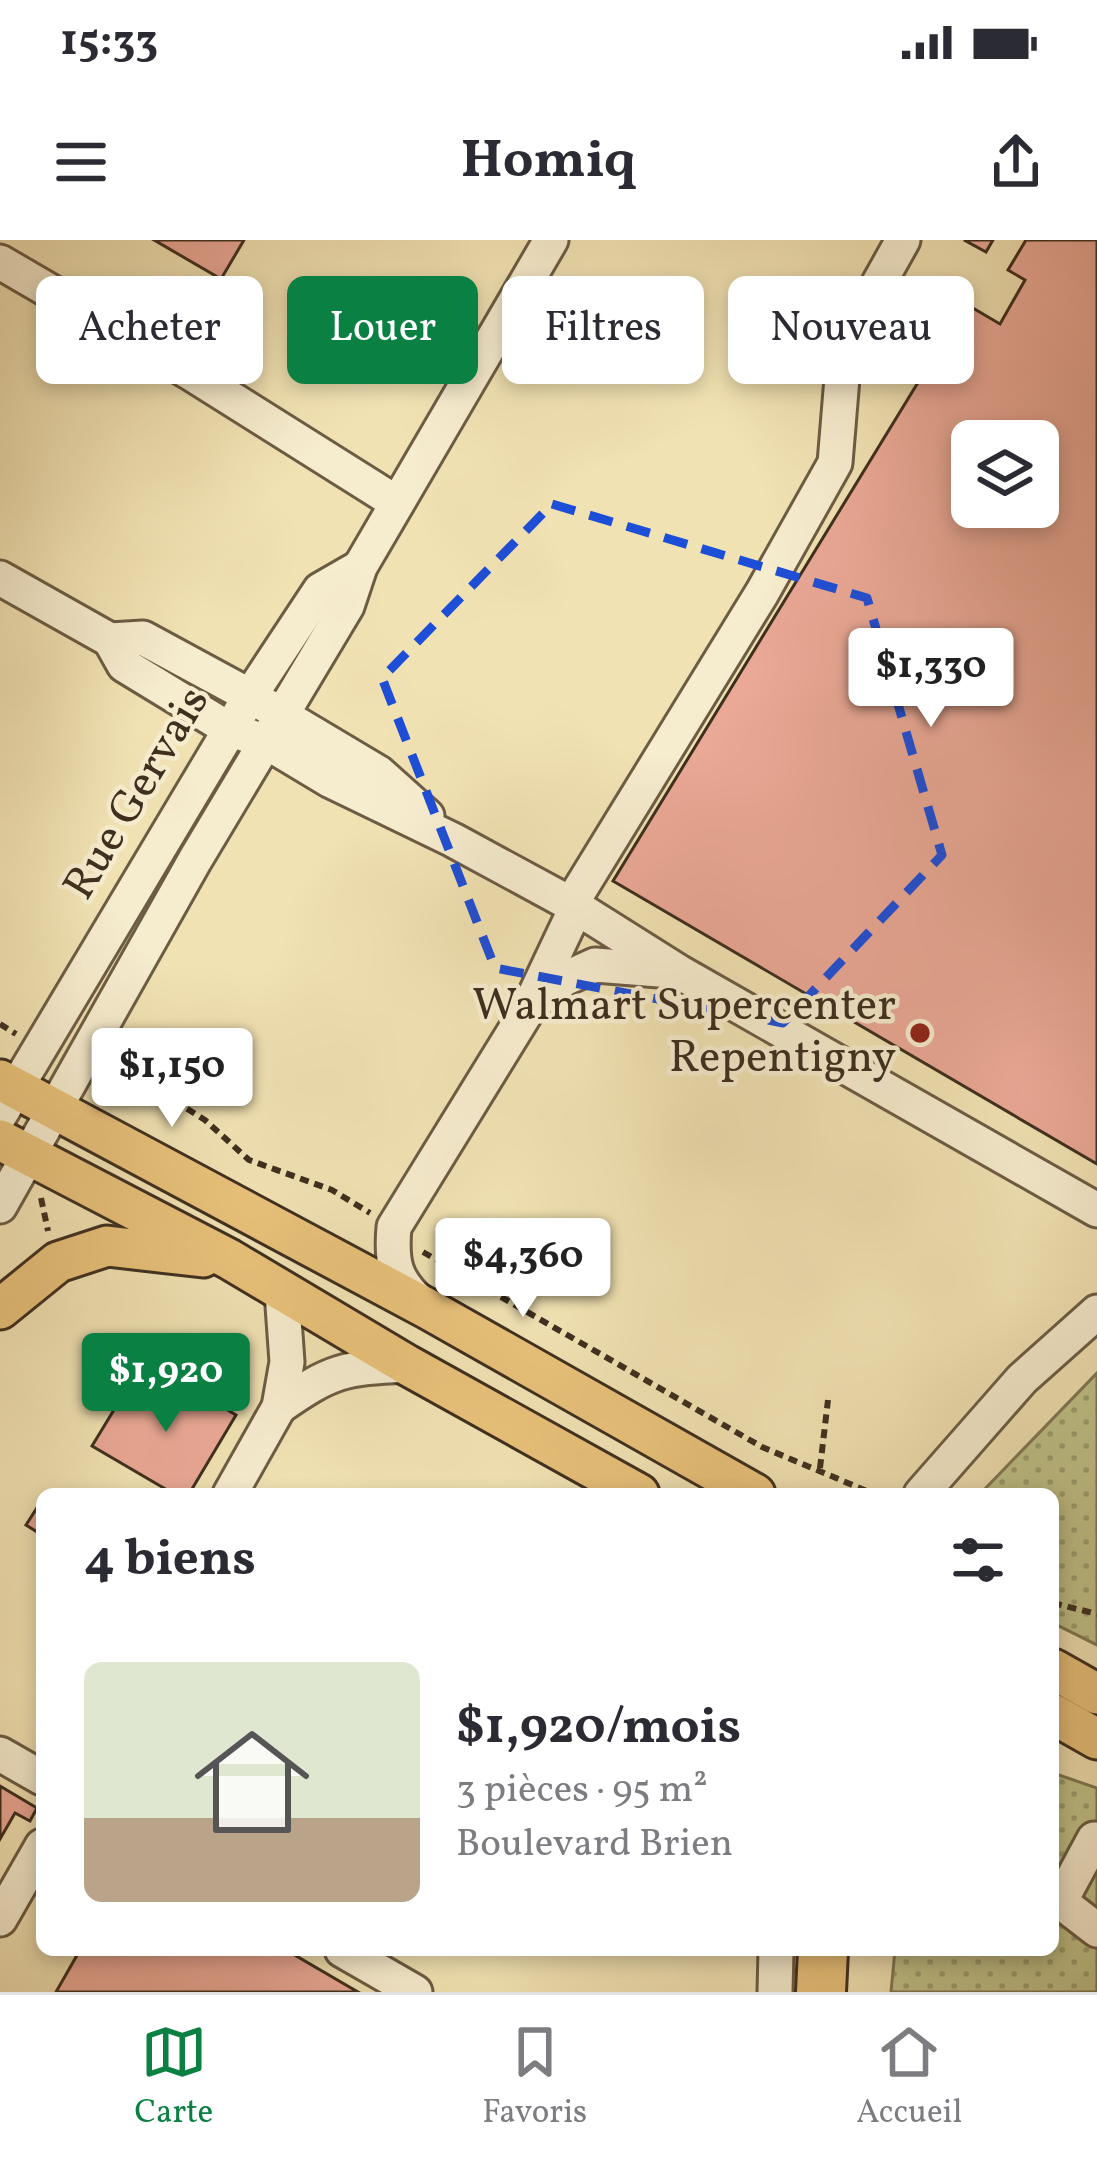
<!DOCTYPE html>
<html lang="fr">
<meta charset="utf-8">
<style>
body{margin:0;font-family:Vollkorn,serif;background:#f7f7f7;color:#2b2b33;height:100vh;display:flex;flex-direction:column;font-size:45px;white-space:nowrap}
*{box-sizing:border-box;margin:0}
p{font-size:39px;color:#7c7c81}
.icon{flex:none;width:66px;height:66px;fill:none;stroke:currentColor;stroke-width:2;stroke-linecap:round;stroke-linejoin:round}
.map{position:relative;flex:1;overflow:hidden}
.panel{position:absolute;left:36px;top:1248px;width:1023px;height:468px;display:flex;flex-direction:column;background:#fff;border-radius:18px;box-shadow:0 6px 18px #0003}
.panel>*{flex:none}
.banner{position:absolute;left:36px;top:36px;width:1026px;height:108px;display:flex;gap:24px}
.controls{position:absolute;left:951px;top:180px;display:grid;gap:24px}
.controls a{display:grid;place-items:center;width:108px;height:108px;border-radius:18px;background:#fff;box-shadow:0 6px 18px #0003;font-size:60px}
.price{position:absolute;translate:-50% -102px;padding:0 27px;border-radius:12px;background:#fff;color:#222;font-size:39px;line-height:78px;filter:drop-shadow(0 3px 6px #0008)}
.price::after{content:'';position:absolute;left:50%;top:72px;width:36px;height:27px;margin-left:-18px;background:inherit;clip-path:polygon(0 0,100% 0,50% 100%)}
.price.current{background:#0b8043;color:#fff}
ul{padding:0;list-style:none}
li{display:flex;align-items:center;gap:36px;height:300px;padding:0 48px}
li span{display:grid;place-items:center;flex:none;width:336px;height:240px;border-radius:18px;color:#555}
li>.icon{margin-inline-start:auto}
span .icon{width:144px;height:144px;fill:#fffc;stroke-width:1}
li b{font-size:51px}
h2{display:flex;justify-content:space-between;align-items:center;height:144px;padding:0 48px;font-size:51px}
.pill{padding:0 42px;border-radius:18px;background:#fff;box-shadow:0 6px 18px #0003;font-size:42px;line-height:108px}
.pill.current{background:#0b8043;color:#fff}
.status{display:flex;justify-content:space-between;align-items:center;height:84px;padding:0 60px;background:#fff;direction:ltr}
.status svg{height:33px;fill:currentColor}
header{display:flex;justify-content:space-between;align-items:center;height:156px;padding:0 48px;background:#fff;font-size:54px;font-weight:700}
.tab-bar{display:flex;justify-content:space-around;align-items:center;height:168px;border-top:3px solid #e1e1e2;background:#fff;font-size:33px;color:#7c7c81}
.tab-bar a{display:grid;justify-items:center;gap:6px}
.tab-bar .current{color:#0b8043}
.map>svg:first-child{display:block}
</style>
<div class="status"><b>15:33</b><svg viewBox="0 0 49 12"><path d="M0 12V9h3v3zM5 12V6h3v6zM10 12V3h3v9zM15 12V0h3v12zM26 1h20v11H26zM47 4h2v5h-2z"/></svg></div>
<header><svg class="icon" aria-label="menu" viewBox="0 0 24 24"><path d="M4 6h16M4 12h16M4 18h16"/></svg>Homiq<svg class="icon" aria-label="share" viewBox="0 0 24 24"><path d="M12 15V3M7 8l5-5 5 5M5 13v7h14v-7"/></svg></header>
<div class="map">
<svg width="1097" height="1752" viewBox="0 0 1097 1752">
<defs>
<pattern id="grass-dots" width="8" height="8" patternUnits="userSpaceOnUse" patternTransform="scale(3)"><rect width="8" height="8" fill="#c0c289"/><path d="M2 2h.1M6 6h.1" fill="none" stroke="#9d9e6f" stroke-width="1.8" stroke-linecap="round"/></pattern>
</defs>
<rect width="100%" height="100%" fill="#f1e2b3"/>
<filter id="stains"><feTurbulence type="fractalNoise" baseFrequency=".00167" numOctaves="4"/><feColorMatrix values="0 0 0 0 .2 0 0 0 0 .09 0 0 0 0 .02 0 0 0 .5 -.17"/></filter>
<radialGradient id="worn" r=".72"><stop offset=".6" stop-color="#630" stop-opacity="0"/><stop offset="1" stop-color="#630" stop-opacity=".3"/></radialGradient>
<g fill="url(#grass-dots)" stroke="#807854" stroke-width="3">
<path d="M1097 1133V1405L1053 1383V1254H980Z"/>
<path d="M1053 1533 1097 1548V1752H891L895 1710H1053Z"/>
</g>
<g fill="#eaa896" stroke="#3f2f1f" stroke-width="3" fill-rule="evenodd">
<path d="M154 0H244L221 39Z"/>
<path d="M964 0H993L986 12Z"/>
<path d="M1026 0H1097V924L613 641 966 64 1000 84 1025 40 1008 30ZM972 201H1038V267H972Z"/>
<path d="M164 1132 236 1175 189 1254H174L92 1206 123 1155 143 1167Z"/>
<path d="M42 1260V1295L26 1285Z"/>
<path d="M0 1546 37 1568 30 1581 15 1573 0 1599Z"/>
<path d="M80 1710H286L358 1752H56Z"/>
</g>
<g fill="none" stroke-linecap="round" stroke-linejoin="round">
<g stroke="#6c5c44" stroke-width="39">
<g id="minor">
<path d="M0 22 192 134 397 263"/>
<path d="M0 338 110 400 124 425 229 489 266 502 331 541 453 600 571 664 679 732 1097 970"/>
<path d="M110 400 143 398 250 456 379 533 427 576"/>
<path d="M571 664 762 353 835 223 843 126 861 75 903 0"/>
<path d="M533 759 576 668"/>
<path d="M0 875 250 456 320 350 360 327"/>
<path d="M0 966 195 620 347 366 360 327 551 0"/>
<path d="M421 1063C394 1040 391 1021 394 987L530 766 564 739 595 725 672 731"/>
<path d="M279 1167C332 1130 343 1128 407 1125"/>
<path d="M230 1254 279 1167 287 1122 282 1052"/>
<path d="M921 1254 1022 1139 1097 1072"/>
<path d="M0 1514 42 1538"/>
<path d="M1053 1656 1097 1690"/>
<path d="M1060 1662 1094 1599"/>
<path d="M0 1679 42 1606"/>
<path d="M342 1710 415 1752"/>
<path d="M775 1752 776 1710"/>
</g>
</g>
<g stroke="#3f2f1f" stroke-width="45">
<g id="major">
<path d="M0 840 428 1069 755 1254"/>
<path d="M0 900 229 1019 407 1125 639 1254"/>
<path d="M0 1069 58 1022 107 1006 203 1017"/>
<path d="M1053 1429 1097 1454"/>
<path d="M1053 1474 1097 1499"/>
</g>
</g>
<g stroke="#3f2f1f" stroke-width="54">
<path id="highway" d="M821 1752 823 1710"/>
</g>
<g stroke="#3f2f1f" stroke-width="6" stroke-dasharray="9 6" stroke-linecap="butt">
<path d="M0 784 16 794"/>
<path d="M102 840 181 865 205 880 249 920 332 950 370 973"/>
<path d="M41 958 48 991"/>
<path d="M423 1012 762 1207 874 1254"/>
<path d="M820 1228 828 1160"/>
<path d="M1053 1363 1097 1374"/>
</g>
<use href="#minor" stroke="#f6ecce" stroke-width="33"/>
<use href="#major" stroke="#e8c17a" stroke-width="39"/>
<use href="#highway" stroke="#e8c17a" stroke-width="48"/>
</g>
<path fill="none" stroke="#1d4ed8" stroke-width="9" stroke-dasharray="24 15" stroke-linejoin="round" d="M552 264 867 358 942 615 783 783 495 728 382 438Z"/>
<circle fill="#8f2418" stroke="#f6ecce" stroke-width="4.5" cx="920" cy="793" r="12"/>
<g text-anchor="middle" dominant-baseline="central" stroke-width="9" stroke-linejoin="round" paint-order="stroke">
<g font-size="45" fill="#3f2f1f" stroke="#f6ecce">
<text transform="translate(138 554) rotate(-59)">Rue Gervais</text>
</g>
<g font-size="45" fill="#3f2f1f" stroke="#f6ecce" text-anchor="end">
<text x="896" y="767">Walmart Supercenter<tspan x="896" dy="52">Repentigny</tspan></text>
</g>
</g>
<rect width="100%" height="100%" filter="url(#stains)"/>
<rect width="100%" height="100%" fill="url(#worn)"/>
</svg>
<div class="controls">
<a><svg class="icon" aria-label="layers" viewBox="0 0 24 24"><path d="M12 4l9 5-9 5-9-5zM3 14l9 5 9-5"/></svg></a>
</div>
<b class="price" style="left:931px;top:490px">$1,330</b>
<b class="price" style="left:172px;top:890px">$1,150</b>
<b class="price" style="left:523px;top:1080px">$4,360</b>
<b class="price current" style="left:166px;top:1195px">$1,920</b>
<div class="banner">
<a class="pill">Acheter</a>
<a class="pill current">Louer</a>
<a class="pill">Filtres</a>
<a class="pill">Nouveau</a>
</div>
<section class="panel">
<h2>4 biens<svg class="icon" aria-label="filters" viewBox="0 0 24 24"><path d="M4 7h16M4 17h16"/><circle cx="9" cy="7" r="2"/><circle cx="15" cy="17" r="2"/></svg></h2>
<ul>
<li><span style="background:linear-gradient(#dfe7d0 65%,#b9a48a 0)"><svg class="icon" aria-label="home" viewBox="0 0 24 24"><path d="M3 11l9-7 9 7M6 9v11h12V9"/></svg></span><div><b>$1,920/mois</b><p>3 pièces · 95 m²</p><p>Boulevard Brien</p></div></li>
</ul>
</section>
</div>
<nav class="tab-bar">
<a class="current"><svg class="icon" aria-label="map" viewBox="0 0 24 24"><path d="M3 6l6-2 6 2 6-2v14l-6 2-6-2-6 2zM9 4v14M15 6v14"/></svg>Carte</a>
<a><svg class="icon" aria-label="saved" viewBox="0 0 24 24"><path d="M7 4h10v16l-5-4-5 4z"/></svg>Favoris</a>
<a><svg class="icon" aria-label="home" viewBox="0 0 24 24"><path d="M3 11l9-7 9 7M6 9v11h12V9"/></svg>Accueil</a>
</nav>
